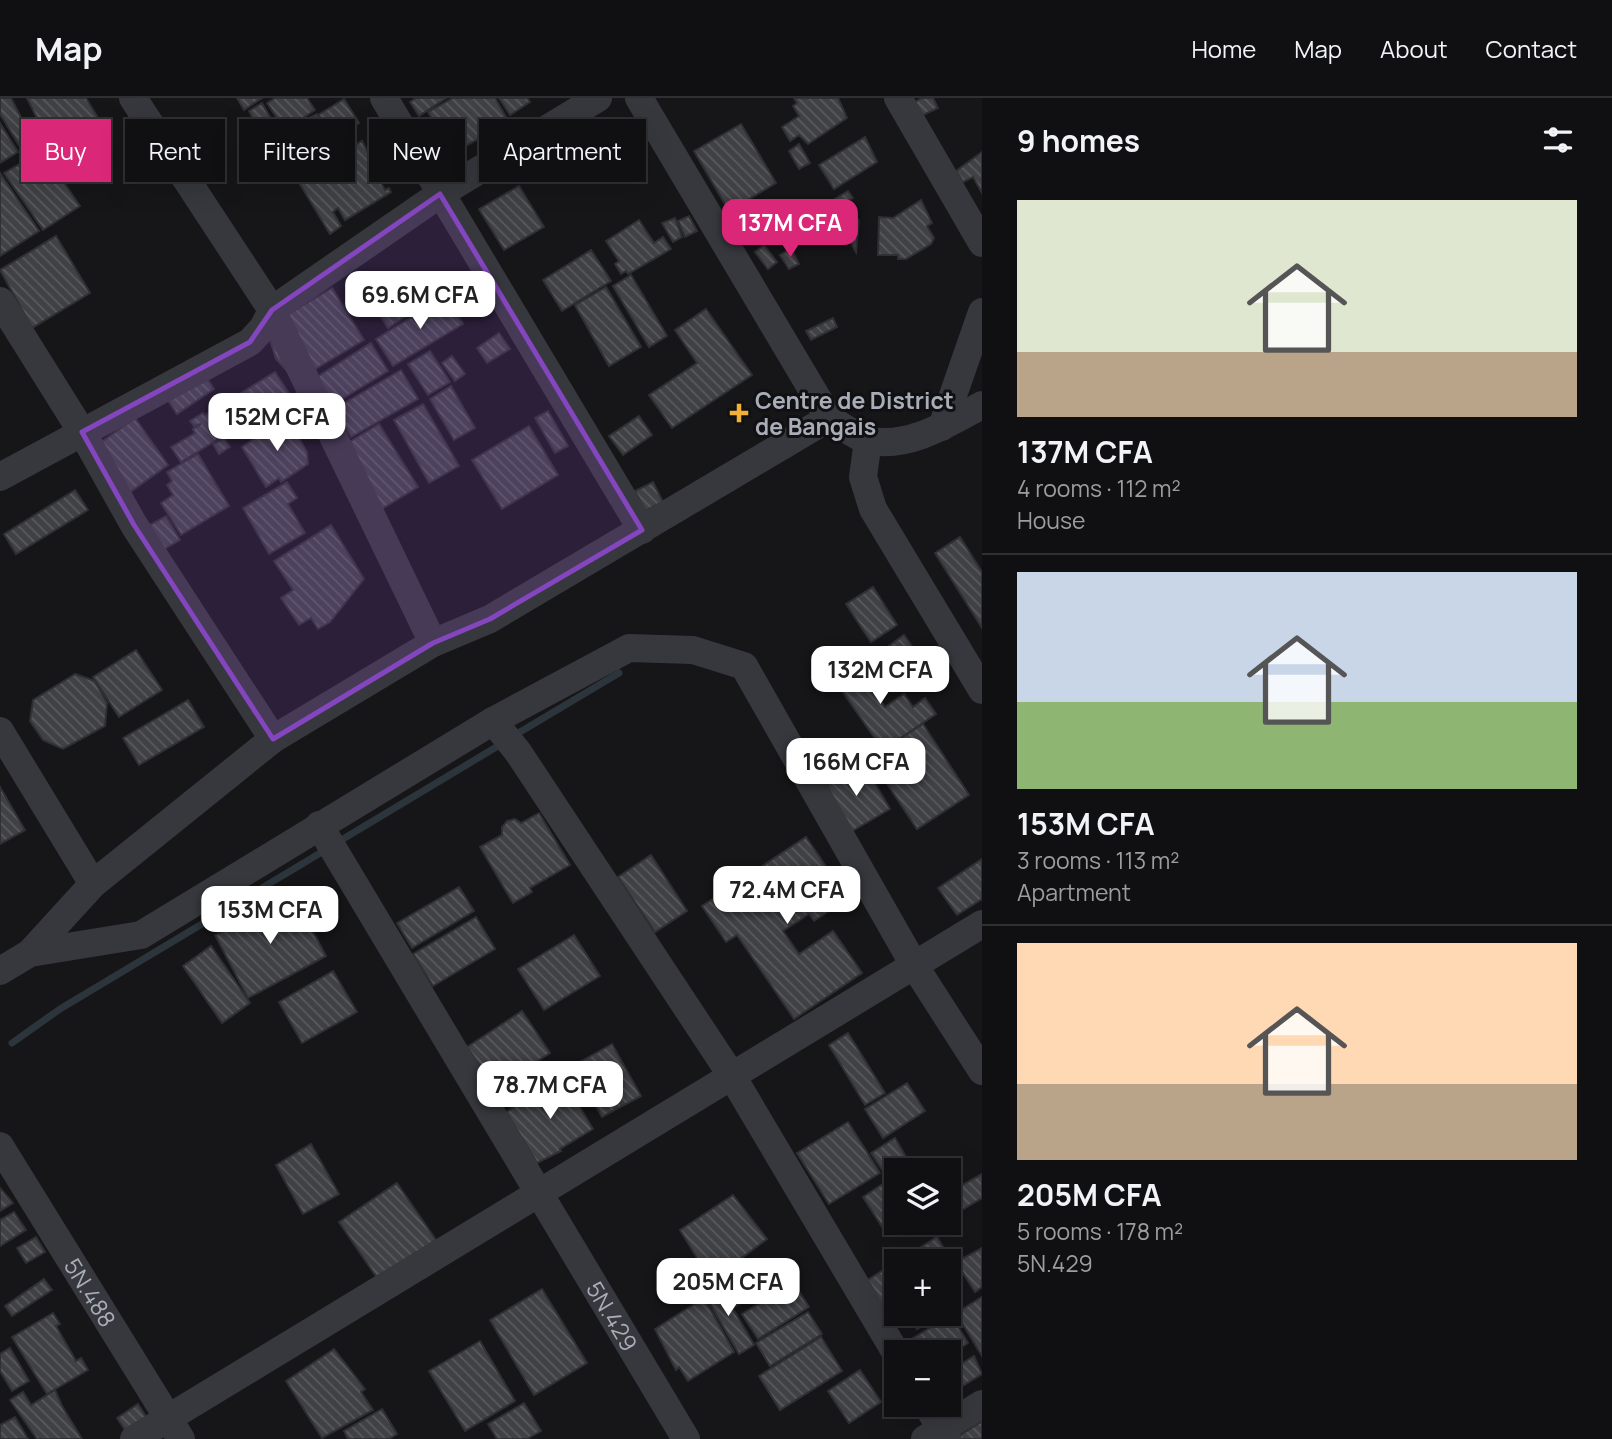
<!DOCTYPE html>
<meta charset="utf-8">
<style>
body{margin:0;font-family:Manrope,sans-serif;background:#1e1e20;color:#f1f3f6;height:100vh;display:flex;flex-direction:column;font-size:26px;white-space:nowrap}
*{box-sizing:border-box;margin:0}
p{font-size:23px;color:#9c9d9f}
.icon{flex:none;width:38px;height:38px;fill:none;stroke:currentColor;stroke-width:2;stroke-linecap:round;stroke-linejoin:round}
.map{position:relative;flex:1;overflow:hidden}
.details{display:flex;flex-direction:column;background:#101012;width:630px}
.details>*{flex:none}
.banner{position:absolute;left:21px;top:21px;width:665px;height:63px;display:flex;gap:14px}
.controls{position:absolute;left:884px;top:1060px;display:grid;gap:14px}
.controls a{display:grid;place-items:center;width:77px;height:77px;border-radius:0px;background:#101012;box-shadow:0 7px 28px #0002,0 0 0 2px #303032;font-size:35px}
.price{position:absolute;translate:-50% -60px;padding:0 16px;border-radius:14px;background:#fff;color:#222;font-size:23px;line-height:46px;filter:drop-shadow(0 2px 4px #0008)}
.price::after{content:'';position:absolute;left:50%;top:42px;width:21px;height:16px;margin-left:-10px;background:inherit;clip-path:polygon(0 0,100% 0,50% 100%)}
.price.active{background:#db2777;color:#fff}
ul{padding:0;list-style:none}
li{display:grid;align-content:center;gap:14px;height:371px;padding:0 35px}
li+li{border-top:2px solid #303032}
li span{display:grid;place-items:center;height:217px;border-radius:0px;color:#555}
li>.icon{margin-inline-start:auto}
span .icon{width:126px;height:126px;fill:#fffc;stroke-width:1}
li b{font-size:30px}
h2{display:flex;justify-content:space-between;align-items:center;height:84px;padding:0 35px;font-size:30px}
.pill{padding:0 24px;border-radius:0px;background:#101012;box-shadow:0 7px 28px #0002,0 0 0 2px #303032;font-size:24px;line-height:63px}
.pill.active{background:#db2777;color:#fff}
header{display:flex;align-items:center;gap:42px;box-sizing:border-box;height:98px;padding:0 35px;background:#101012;border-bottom:2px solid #303032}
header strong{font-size:33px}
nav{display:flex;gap:38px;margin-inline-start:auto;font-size:24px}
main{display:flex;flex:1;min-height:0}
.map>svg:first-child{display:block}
</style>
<header>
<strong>Map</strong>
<nav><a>Home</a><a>Map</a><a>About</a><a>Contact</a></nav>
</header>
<main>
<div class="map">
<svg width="982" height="1341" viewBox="0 0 982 1341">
<defs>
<pattern id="building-back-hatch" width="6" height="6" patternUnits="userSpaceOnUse" patternTransform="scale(1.75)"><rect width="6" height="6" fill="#404145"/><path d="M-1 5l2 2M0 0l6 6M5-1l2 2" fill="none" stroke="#595a5e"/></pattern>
</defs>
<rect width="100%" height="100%" fill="#161618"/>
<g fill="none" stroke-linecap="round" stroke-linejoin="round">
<g stroke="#2c353c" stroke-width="7">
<path d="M515 637 619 575"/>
<path d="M343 741 503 645"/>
<path d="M12 945 60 911 327 751"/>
</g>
</g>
<g fill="url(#building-back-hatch)" stroke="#303034" stroke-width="2">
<path d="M0 0H11L38 52 26 59 0 16Z"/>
<path d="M27 0H86L98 20 54 45 47 34 44 35Z"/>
<path d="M237 0H262L244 12Z"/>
<path d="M275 0H307L315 12 285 32 267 5Z"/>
<path d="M416 0H446L419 18 410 4Z"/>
<path d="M453 0H495L509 24 451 56 428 14Z"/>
<path d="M499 0H527L530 4 510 17Z"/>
<path d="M794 0H838L847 20 808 46 799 37 790 43 782 29 799 18 793 8 797 5Z"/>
<path d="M922 0H933L938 10 921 18 915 4Z"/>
<path d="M344 1 359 25 333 42 318 17Z"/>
<path d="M262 5 278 33 264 41 249 13Z"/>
<path d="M317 16 324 29 316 34 307 21Z"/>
<path d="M0 25 18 54 0 65Z"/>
<path d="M741 26 776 85 729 113 694 53Z"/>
<path d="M303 27 318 55 289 71 273 43Z"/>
<path d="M865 39 877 64 834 91 819 67Z"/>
<path d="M362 43 371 60 368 62 385 92 389 90 391 94 345 122 338 110 333 114 341 128 330 136 292 73 309 63 314 72Z"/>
<path d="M799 46 810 65 799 71 789 53Z"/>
<path d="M42 53 80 108 43 132 4 75Z"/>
<path d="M982 54V95L973 79 963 84 956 73Z"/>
<path d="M0 75 39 133 0 158Z"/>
<path d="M519 88 544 129 504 152 479 111Z"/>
<path d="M848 93 853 100 848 103 859 123 856 154 828 105Z"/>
<path d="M921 102 932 125 927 128 934 140 931 146 906 161H898V157H878L879 119 893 120Z"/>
<path d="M689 118 697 133 685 139 678 123Z"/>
<path d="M675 120 682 139 673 144 662 125Z"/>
<path d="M639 122 654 145 663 139 671 151 628 176 626 173 621 176 615 166 619 163 606 143Z"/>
<path d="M56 138 90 195 32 230 0 172Z"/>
<path d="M764 147 777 164 768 171 755 154Z"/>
<path d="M791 150 799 166 789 171 780 157Z"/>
<path d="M591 152 611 183 562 213 543 182Z"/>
<path d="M631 177 667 238 649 249 613 188Z"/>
<path d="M415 184 428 204 388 230 375 210Z"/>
<path d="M606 189 641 249 609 268 575 207Z"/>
<path d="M332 190 364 242 302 279 288 274 276 261 270 242V227Z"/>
<path d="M446 198 463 226 393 268 376 241Z"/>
<path d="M706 211 752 277 672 330 649 297 697 265 675 232Z"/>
<path d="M833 220 837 229 811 242 806 233Z"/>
<path d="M499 235 510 251 487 265 477 250Z"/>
<path d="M371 245 388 273 329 309 312 282Z"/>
<path d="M430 253 450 284 428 297 408 266Z"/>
<path d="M452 258 465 276 455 283 442 265Z"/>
<path d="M197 265 214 291 177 316 159 289Z"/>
<path d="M401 272 418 301 351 339 334 311Z"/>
<path d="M275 274 290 297 181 364 171 349 195 335 193 331 201 326 194 328 190 323 203 315 205 317Z"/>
<path d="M451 288 475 330 454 342 430 301Z"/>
<path d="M423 306 459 368 429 385 394 322Z"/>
<path d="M548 313 568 348 555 355 535 320Z"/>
<path d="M639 318 652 337 623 357 609 338Z"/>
<path d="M135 320 168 367 126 397 93 350Z"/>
<path d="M281 322 291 326 307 354 308 366 281 384 279 380 266 389 242 349Z"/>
<path d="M379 326 418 389 380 412 341 349Z"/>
<path d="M529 328 558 377 502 411 472 362Z"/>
<path d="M224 340 230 349 219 356 213 346Z"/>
<path d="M198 356 229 408 181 437 161 405 173 397 167 387 172 383 167 374Z"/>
<path d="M287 384 297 400 288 406 305 435 269 456 243 410Z"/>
<path d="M653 384 663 404 645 413 635 393Z"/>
<path d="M75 392 88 412 16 456 4 436Z"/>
<path d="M166 418 180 442 161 453 146 429Z"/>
<path d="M331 427 364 481 330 524 318 531 311 520 299 527 281 500 293 492 274 463Z"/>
<path d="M960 439 982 474V530L935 455Z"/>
<path d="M873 489 897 527 871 544 846 506Z"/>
<path d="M904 537 932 576 914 589 886 550Z"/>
<path d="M136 552 162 592 119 619 93 579Z"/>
<path d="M859 558 868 572 862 576 885 609 904 596 913 609 925 600 936 616 883 652 831 577Z"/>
<path d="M75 576 95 583 107 605 105 628 63 651 43 642 30 623 33 602Z"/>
<path d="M188 602 204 629 139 667 123 640Z"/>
<path d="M923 626 969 697 917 731 870 660Z"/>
<path d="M863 665 890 711 849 735 822 690Z"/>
<path d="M0 689 25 732 0 746Z"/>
<path d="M539 715 570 767 530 790 532 794 513 805 480 749 502 737V729L507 723 515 721 521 725Z"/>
<path d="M806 739 848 801 814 823 809 816 783 833 799 856 833 833 862 875 794 921 737 837 726 844 702 808Z"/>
<path d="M651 757 687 813 655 834 618 779Z"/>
<path d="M982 761V801L957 817 938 790Z"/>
<path d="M459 789 474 813 412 850 397 825Z"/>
<path d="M293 796 326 858 248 900 215 837Z"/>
<path d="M476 819 495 851 433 888 413 856Z"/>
<path d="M574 837 600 878 544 912 518 871Z"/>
<path d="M211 848 250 905 222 925 183 868Z"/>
<path d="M333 873 357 914 302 945 279 904Z"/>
<path d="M522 913 550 955 495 991 467 949Z"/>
<path d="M848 935 885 995 865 1007 829 947Z"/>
<path d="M612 946 641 998 602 1019 573 968Z"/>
<path d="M562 980 593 1031 560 1051 561 1053 537 1065 506 1014Z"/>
<path d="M907 985 925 1013 883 1040 865 1011Z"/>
<path d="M848 1024 880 1075 829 1106 797 1055Z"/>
<path d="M895 1040 906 1059 883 1073 871 1055Z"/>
<path d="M311 1046 339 1096 303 1116 276 1067Z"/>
<path d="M982 1076V1100L948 1120V1095Z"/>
<path d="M896 1077V1125H901L886 1135 863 1099Z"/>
<path d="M397 1085 436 1142 377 1180 339 1124Z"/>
<path d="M0 1090 13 1105 0 1113Z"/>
<path d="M733 1097 767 1141 711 1183 680 1132Z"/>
<path d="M14 1114 26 1132 0 1148V1122Z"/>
<path d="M36 1139 45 1154 26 1165 17 1150Z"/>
<path d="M937 1139 952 1163 948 1165 897 1164Z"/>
<path d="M982 1150V1189L975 1194 956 1164Z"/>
<path d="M896 1164V1197L881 1207 866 1183Z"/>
<path d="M44 1181 52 1192 12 1218 5 1208Z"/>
<path d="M948 1182 962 1203 948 1211Z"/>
<path d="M717 1183 754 1247 739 1256 702 1192Z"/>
<path d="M793 1184 809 1209 758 1241 742 1216Z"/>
<path d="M737 1185 747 1201 735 1209 725 1192Z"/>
<path d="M542 1191 587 1265 534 1297 490 1222Z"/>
<path d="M982 1199V1258L956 1215Z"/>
<path d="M704 1200 734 1254 688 1283 679 1269 676 1272 655 1231Z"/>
<path d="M808 1214 822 1236 770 1268 756 1245Z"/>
<path d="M53 1215 60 1226 56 1228 76 1263 81 1260 88 1272 47 1296 12 1239Z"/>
<path d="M908 1216H941L917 1231Z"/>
<path d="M951 1217 968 1245 948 1258V1255H911L905 1245Z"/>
<path d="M821 1239 842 1273 780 1312 759 1278Z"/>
<path d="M480 1243 515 1303 465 1333 429 1273Z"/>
<path d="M10 1250 29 1283 12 1293 0 1273V1256Z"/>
<path d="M334 1251 365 1291 361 1294 373 1312 322 1340 286 1283Z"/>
<path d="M974 1258 982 1276 948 1297V1274Z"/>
<path d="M860 1272 881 1304 849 1325 828 1293Z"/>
<path d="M55 1292 62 1308 82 1341H37L10 1302 23 1294 31 1307Z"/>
<path d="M524 1305 541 1333 527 1341H497L488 1326Z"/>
<path d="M138 1306 150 1325 129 1338 117 1320Z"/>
<path d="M382 1311 397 1336 389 1341H348L344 1333Z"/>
<path d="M15 1319 28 1341H0V1327Z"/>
<path d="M982 1323V1341H961L959 1338Z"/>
</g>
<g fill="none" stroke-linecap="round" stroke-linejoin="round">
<g stroke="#37383d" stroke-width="28">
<path d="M133 0 272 212 433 545"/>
<path d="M384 0 642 432"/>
<path d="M639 0 829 320"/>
<path d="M898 0 982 145"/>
<path d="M0 203 82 334 134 427 273 641"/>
<path d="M942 329 982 214"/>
<path d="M868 342 863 379 873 411 982 592"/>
<path d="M0 379 250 244 263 230 272 212 440 96 598 0"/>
<path d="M493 623 518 654 732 978 896 1255"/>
<path d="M0 633 93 786"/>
<path id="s1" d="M319 727 686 1341"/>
<path d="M30 855 141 837 493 623 629 550 693 552 744 568 914 867 982 973"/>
<path d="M0 873 30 855 93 786 273 641 433 545 490 521 829 320C840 327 855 338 867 342 907 352 949 325 982 307"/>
<path id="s2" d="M0 1048 181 1341"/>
<path d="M927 1307 947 1341"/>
<path d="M134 1341 982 826"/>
<path d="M925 1341 982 1306"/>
</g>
</g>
<path fill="#8446be" fill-opacity="0.2" stroke="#8446be" stroke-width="5" stroke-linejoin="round" d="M440 96 642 432 490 521 433 545 273 641 134 427 82 334 250 244 272 212Z"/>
<path fill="#f2b134" stroke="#111113" stroke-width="2.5" d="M735.5 304.5h7v7h7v7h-7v7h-7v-7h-7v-7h7z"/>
<g text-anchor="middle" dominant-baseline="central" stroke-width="6" stroke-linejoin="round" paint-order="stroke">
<g font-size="23" font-weight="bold" fill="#a8adb8" stroke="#111113" text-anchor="start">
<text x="755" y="302">Centre de District<tspan x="755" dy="26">de Bangais</tspan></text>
</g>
<g font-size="23" fill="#a8adb8" stroke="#111113">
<text stroke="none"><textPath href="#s2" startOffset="172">5N.488</textPath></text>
<text stroke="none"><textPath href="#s1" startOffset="572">5N.429</textPath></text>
</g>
</g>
</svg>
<div class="controls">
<a><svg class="icon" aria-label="layers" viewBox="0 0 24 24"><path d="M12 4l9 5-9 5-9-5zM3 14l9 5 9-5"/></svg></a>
<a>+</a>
<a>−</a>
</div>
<b class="price active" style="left:790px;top:161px">137M CFA</b>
<b class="price" style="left:420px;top:233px">69.6M CFA</b>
<b class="price" style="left:277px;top:355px">152M CFA</b>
<b class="price" style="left:880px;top:608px">132M CFA</b>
<b class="price" style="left:856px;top:700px">166M CFA</b>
<b class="price" style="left:787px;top:828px">72.4M CFA</b>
<b class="price" style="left:270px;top:848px">153M CFA</b>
<b class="price" style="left:550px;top:1023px">78.7M CFA</b>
<b class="price" style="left:728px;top:1220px">205M CFA</b>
<div class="banner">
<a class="pill active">Buy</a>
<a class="pill">Rent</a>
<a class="pill">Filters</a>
<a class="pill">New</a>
<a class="pill">Apartment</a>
</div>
</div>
<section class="details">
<h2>9 homes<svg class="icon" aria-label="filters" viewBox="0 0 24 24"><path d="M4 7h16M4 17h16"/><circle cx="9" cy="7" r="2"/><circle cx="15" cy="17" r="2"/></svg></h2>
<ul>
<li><span style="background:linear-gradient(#dfe7d0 70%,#b9a48a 0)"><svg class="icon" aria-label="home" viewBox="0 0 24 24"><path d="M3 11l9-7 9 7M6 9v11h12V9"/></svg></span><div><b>137M CFA</b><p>4 rooms · 112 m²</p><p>House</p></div></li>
<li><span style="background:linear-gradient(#c9d6e8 60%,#8fb573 0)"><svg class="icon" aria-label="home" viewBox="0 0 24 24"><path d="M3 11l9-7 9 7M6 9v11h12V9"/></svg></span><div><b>153M CFA</b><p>3 rooms · 113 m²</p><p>Apartment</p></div></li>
<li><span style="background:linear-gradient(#ffd9b3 65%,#b9a48a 0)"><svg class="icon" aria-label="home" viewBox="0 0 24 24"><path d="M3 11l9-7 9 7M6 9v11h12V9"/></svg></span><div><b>205M CFA</b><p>5 rooms · 178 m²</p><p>5N.429</p></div></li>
</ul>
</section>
</main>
